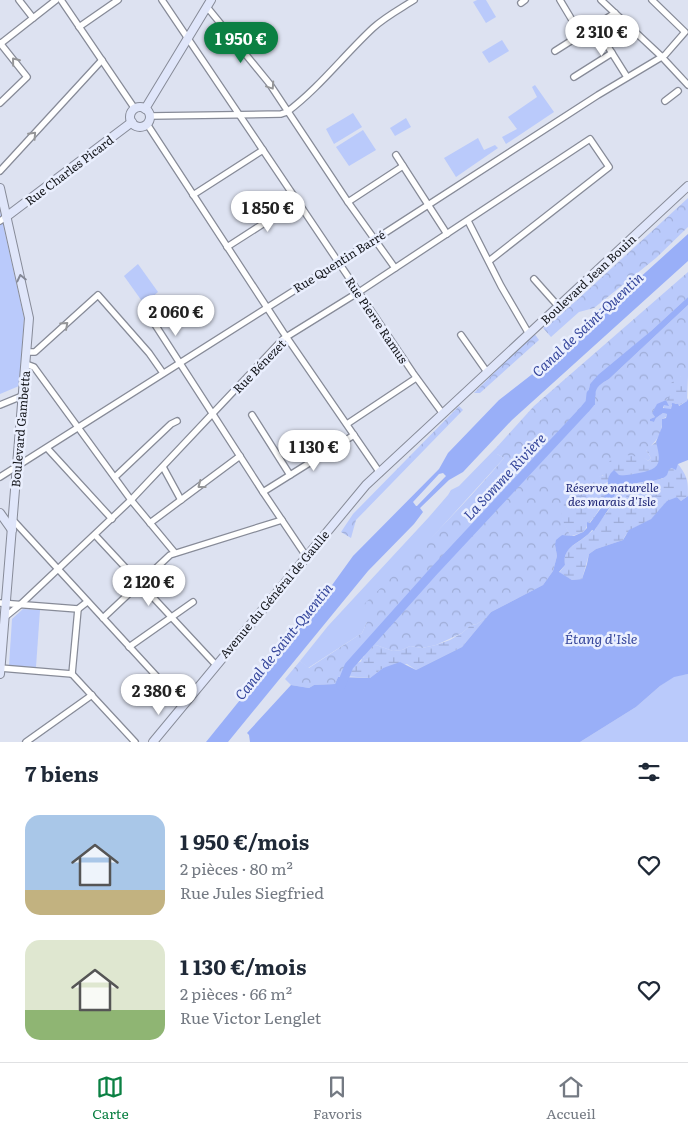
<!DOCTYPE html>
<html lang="fr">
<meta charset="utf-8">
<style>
body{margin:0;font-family:Literata,serif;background:#f2f2f3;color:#1f2937;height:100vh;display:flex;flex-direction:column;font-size:19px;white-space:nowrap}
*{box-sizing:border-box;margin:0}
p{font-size:16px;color:#747a83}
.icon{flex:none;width:28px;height:28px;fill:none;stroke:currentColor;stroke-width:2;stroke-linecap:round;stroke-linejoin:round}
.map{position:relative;height:742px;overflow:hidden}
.panel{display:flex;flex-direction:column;background:#fff;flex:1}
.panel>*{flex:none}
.price{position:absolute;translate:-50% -42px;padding:0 11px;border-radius:18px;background:#fff;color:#222;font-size:16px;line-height:32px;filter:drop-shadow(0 1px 2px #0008)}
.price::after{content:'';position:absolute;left:50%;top:30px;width:15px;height:11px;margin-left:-8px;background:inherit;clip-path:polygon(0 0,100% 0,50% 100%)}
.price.on{background:#0b8043;color:#fff}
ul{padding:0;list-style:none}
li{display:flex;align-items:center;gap:15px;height:125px;padding:0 25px}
li span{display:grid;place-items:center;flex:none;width:140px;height:100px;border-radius:15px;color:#555}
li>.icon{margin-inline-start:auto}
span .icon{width:60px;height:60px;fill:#fffc;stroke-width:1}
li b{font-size:21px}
h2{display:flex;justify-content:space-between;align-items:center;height:60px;padding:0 25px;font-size:21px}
.menu{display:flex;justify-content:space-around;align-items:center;height:70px;border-top:1px solid #e0e1e3;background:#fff;font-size:14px;color:#747a83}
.menu a{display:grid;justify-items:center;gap:2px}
.menu .on{color:#0b8043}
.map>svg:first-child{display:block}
</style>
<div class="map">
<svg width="688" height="742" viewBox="0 0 688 742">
<defs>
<pattern id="forest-crowns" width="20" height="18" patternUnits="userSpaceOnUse" patternTransform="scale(1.25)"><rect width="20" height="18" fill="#bacafb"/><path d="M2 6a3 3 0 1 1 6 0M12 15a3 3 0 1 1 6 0" fill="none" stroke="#9fadd7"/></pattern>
<pattern id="wetland-marsh" width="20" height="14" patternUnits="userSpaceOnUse" patternTransform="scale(1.25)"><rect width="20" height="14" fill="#bacafb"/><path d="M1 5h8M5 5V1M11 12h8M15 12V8" fill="none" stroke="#9fadd7"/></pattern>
</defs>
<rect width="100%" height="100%" fill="#dde2f1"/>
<g fill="#bacafb">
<path d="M477 0H486L496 17 486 23 473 2Z"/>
<path d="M502 40 509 51 489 63 482 52Z"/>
<path d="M535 85 554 112 506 144 502 137 517 129 508 117 537 97 532 87Z"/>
<path d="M353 113 362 127 334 144 326 129Z"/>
<path d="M406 118 411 127 395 136 390 128Z"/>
<path d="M363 130 376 150 349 166 336 147Z"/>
<path d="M478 138 484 150 495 145 498 148 456 177 444 158Z"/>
<path d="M0 211 24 318 19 386 0 394Z"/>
<path d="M138 264 158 292 144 304 124 276Z"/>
<path d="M497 447V454L504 458 427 543 367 622 362 633 308 668 300 661 328 626 429 517 448 495 451 490 459 486Z"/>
<path d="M23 609 40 610 36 667 9 666 12 619Z"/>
<path d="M688 674V742H580L636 707 660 686 674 676Z"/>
</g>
<g fill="url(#forest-crowns)">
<path d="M688 198V227L656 258 594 308 579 312 551 337 543 328 576 301Z"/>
<path d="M688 272V297L651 331 590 384 586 403 599 385 609 379 688 305V376H681L669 398 657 405 652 413 655 417 650 419V421L654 422 656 418 663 413 667 414 666 417 662 419C663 433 657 441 646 450L651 458 648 461 644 458 580 485C561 504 556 512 571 536L562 535 555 545 557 556 553 571 543 585 491 612 487 617 477 624 471 625 462 633 436 645 422 648 410 646 402 650 393 651 376 645 368 659 361 662 362 658 364 657 365 651 362 652 349 666 345 676 338 677 335 684 314 685 309 688 291 685 285 679 300 661 309 668 362 633 367 622 360 608C410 560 459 511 504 458L497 454V447L534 406Z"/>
<path d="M534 333 539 340 480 393H474Z"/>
<path d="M459 406 463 410 356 520 351 538 341 532 353 514Z"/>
</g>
<g fill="url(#wetland-marsh)">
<path d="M681 376H688L687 401 678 406 676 403 671 405V409H664V405H668L666 400 671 394 665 392 671 383Z"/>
<path d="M656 442C657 445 659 449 660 453 662 476 635 474 620 476 615 476 610 480 606 483L608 491C602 503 599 513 589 523L587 522C588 531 580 534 571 536 566 528 560 520 562 510 564 495 588 475 603 476 606 464 610 456 625 455 633 455 632 458 641 455L648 461 651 458 646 450V447L652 445Z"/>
<path d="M678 464C688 477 688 481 688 496L681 501 677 497C664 504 662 508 652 518 642 526 629 526 623 540L596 549 589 554 582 579 572 580 559 573 565 565C563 548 574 546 585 537 589 534 591 531 595 530L598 524 614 503 612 500 615 495 619 493 621 486 662 479 669 469 676 467Z"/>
<path d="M487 617 462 647 416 670 407 664 383 668 370 678 345 676 349 666 368 659 370 651 376 645 393 651 402 650 410 646 422 648 436 645 450 640 462 633 471 625 477 624Z"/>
</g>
<g fill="#99aff8" fill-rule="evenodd">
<path d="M688 234V261L512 420 463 472 449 480 420 508 423 512 414 524 368 571 228 742H206L322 599 353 556 439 469 448 453 499 400 553 358 597 317 596 312 621 290 625 291ZM443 473 446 476 417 506H416L413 502 439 474Z"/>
<path d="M688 297V305L609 379C595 387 595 389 595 405L586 403 590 384 598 375 651 331Z"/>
<path d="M688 398V460L678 464 676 470 672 468 670 469C668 470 668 473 667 475 663 480 656 479 651 482L648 481 621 486 619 493 615 495 612 500 616 506 613 505 610 507 594 531 592 530C581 544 562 545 565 565L559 572 572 580 582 579 587 564 589 554 596 549 623 540 629 530 651 519 667 501 677 497 681 501 688 496V674L674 677 660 686 636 707 580 742H250L249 735 247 733 291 685 309 688 314 685 335 684 338 677 370 678 383 668 400 662 416 670 462 647 491 612 543 585 553 571 557 556 555 545 556 540 562 535 574 536 583 532 587 528V522L590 523 601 508 603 498 608 491C608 482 606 477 614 470L619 475C626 476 632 474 639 473 662 469 661 461 656 442L662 427V419L666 418 667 414 663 413 656 418 654 422 650 421V419L655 417 652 413 657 404 666 400 669 406 664 405 663 408 671 409 672 403 678 404 679 406 687 401Z"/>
</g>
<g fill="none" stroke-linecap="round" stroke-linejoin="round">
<path stroke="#99aff8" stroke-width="9" d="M341 686 349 666 433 572 585 409 590 403 591 394"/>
<g stroke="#878b98" stroke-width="8">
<g id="street">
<path d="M19 0 33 18"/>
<path d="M61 0 135 109"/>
<path d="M162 0 413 373 443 414"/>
<path d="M560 0 581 35"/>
<path d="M601 0 661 56 688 85"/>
<path d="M521 3 525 0"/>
<path d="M207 7 269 83 348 202 395 268"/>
<path d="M595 26 627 77"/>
<path d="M79 27 118 0"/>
<path d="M0 43 27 77 0 103"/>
<path d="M0 44 56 0"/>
<path d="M555 51 615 13"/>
<path d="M574 77 612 53"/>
<path d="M665 101 678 91"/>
<path d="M150 116 281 114 287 112C319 88 344 55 373 28 385 17 400 9 414 0"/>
<path d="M147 124 283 332 380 473"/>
<path d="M396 155 447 234"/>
<path d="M0 171 102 60"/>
<path d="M193 195 263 150"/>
<path d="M348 202 403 166"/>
<path d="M0 221 6 217"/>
<path d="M468 221 501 286 529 334"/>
<path d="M227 247 297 202"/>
<path d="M534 279 558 306"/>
<path d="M154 323 263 492 306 556"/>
<path d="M461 335 487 372"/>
<path d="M27 352H35L98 295 149 353 163 373"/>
<path d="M26 364 34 367 131 500 175 553"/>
<path d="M0 405 22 396"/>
<path d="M252 415 290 475"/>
<path d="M347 424 416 378"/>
<path d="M47 448 112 519"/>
<path d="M163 467 181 500"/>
<path d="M0 477 374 240 598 95 665 55 685 32 652 0"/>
<path d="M115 477 171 424 177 421"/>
<path d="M263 492 354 435"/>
<path d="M12 519 183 705"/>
<path d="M150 523 240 456"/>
<path d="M95 535 216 665"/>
<path d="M0 603 78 609 87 602"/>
<path d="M5 617 21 604 131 500 283 339 362 290 590 139 609 167 489 261"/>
<path d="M103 618 170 555 282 520"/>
<path d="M129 647 193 602"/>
<path d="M0 668 72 674"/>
<path d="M72 674 135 742"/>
<path d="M72 674 78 609"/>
<path d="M26 742 92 695"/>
</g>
</g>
<g stroke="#878b98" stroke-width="10">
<g id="secondary">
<circle cx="140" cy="117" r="10"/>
<path d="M145 109 211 0"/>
<path d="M0 188 29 318 0 674"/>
<path d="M6 217 132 122"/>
<path d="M0 513 12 530"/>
<path d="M153 742 366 485 688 186"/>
</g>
</g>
<use href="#street" stroke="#fff" stroke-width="5.5"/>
<use href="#secondary" stroke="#e0e6fa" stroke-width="8"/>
</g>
<defs><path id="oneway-chevron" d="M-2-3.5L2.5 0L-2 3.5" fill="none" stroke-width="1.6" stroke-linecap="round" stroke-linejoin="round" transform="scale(1.25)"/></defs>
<g stroke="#959698">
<use href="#oneway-chevron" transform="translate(15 61) rotate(-129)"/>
<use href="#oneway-chevron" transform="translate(271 86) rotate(56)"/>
<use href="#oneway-chevron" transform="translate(33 135) rotate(-47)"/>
<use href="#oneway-chevron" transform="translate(65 325) rotate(-42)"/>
<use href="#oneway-chevron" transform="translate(201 485) rotate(143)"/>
</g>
<use stroke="#848895" href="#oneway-chevron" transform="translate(21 278) rotate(-103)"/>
<g text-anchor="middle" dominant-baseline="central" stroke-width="5" stroke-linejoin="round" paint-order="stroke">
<g font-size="12" fill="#13151a" stroke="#eaeffe">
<text transform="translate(69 170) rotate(-37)">Rue Charles Picard</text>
<text transform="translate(339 261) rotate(-32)">Rue Quentin Barré</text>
<text transform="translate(588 279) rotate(-43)">Boulevard Jean Bouin</text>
<text transform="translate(377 320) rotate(56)">Rue Pierre Ramus</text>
<text transform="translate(259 366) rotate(-46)">Rue Bénezet</text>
<text transform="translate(20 429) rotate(-85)">Boulevard Gambetta</text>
<text transform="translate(274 594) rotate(-50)">Avenue du Général de Gaulle</text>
</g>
<g font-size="12" font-style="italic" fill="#181f71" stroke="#eaeffe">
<text x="612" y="487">Réserve naturelle<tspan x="612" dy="14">des marais d'Isle</tspan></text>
</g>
<g font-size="14" font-style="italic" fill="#36479c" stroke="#eaeffe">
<text transform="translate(587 324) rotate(-43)">Canal de Saint-Quentin</text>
<text transform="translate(504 476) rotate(-47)">La Somme Rivière</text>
<text x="601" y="638">Étang d'Isle</text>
<text transform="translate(283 641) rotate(-51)">Canal de Saint-Quentin</text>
</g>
</g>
</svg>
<b class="price" style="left:602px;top:57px">2 310 €</b>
<b class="price on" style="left:241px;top:64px">1 950 €</b>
<b class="price" style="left:268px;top:233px">1 850 €</b>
<b class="price" style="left:176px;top:337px">2 060 €</b>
<b class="price" style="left:314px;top:472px">1 130 €</b>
<b class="price" style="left:149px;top:607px">2 120 €</b>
<b class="price" style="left:159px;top:716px">2 380 €</b>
</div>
<section class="panel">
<h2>7 biens<svg class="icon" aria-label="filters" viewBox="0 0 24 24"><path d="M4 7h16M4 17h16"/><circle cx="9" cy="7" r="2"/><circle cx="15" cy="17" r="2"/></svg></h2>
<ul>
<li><span style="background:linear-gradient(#a9c7e8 75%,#c2b280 0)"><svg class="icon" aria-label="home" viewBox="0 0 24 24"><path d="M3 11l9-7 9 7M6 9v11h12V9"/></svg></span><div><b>1 950 €/mois</b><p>2 pièces · 80 m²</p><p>Rue Jules Siegfried</p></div><svg class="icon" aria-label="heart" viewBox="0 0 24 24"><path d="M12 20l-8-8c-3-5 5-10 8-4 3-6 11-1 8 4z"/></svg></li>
<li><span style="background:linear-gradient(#dfe7d0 70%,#8fb573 0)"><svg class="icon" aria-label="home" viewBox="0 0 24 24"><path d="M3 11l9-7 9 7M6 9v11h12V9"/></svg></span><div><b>1 130 €/mois</b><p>2 pièces · 66 m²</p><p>Rue Victor Lenglet</p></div><svg class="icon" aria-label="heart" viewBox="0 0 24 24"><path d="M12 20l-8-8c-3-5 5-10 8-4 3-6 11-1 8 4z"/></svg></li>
</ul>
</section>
<nav class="menu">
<a class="on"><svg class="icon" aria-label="map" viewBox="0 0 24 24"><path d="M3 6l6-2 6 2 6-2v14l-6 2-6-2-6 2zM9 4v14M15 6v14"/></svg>Carte</a>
<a><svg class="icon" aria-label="saved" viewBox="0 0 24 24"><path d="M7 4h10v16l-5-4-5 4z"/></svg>Favoris</a>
<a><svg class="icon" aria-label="home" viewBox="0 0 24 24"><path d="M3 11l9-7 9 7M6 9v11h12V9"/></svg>Accueil</a>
</nav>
